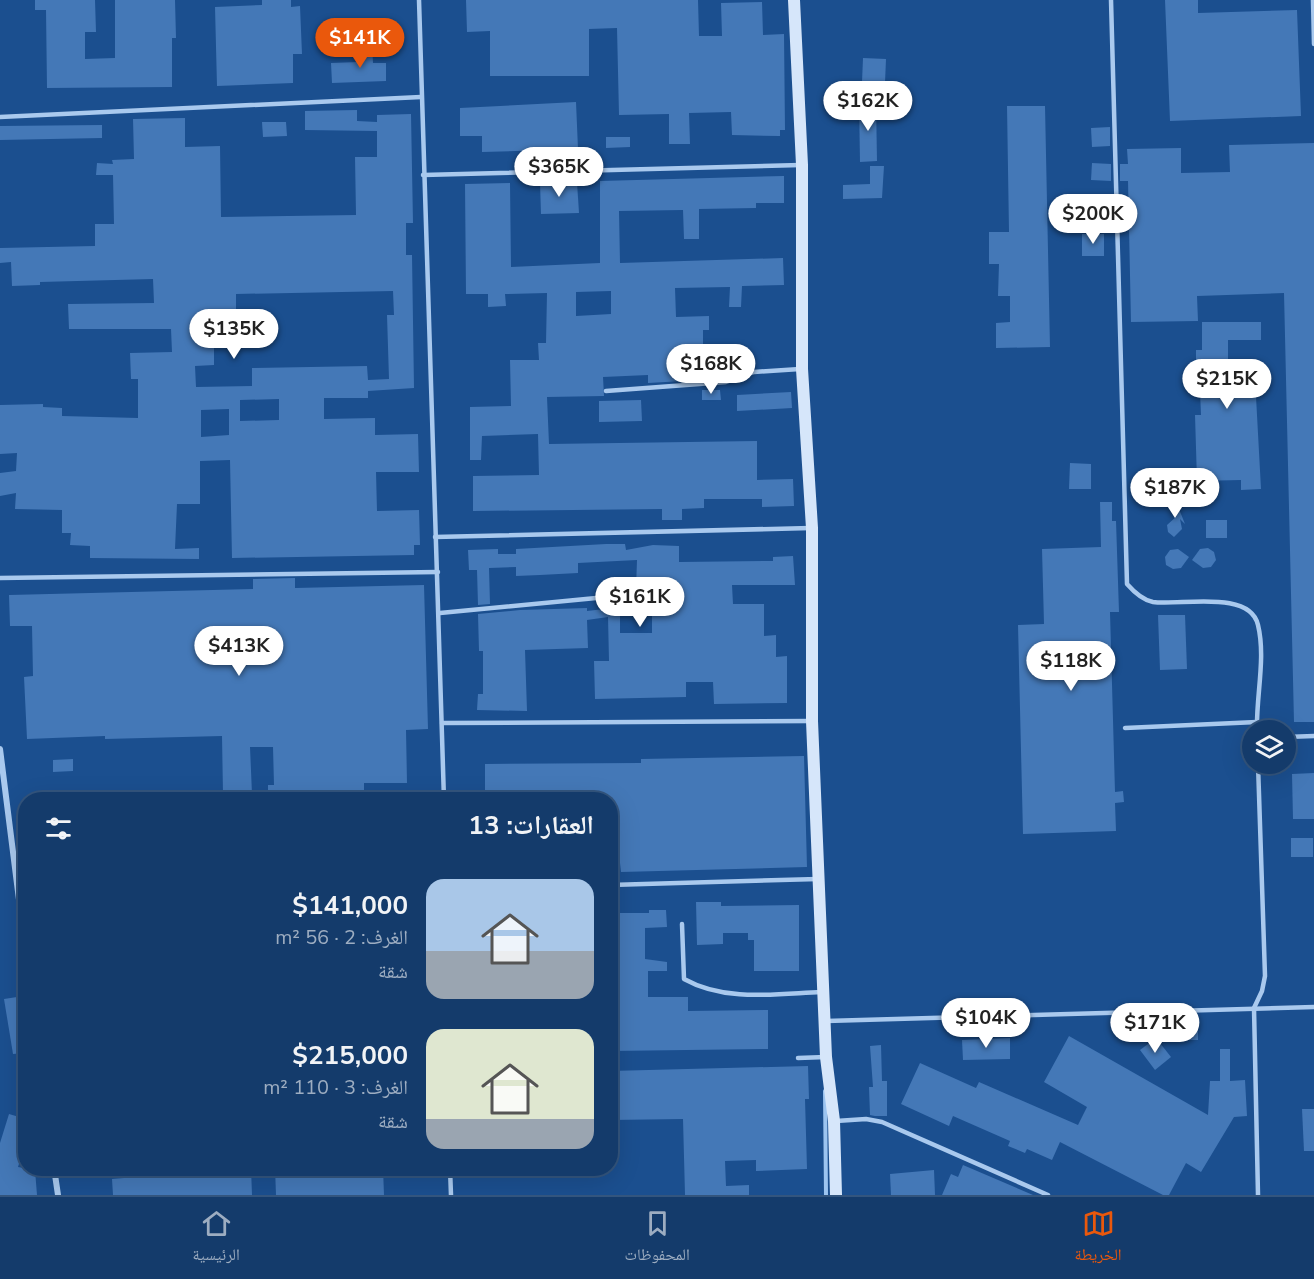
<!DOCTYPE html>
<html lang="ar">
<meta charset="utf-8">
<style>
body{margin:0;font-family:"Nunito Sans","Noto Naskh Arabic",sans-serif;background:#1d4271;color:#f1f3f6;direction:rtl;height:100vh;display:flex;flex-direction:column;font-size:22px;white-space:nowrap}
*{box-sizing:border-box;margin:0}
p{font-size:20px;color:#9dadc1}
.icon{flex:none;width:33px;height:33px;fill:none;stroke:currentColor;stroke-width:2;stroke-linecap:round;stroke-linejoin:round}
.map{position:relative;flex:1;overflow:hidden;direction:ltr}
.side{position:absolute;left:18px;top:792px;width:600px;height:384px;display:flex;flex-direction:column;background:#143b6b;border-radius:24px;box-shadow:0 6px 24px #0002,0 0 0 2px #33557e;direction:rtl}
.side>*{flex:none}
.controls{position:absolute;left:1242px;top:720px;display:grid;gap:12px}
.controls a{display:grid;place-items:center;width:54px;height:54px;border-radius:50%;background:#143b6b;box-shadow:0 6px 24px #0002,0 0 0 2px #33557e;font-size:30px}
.price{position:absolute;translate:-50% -51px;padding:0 14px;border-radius:21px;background:#fff;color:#222;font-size:20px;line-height:39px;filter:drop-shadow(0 2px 3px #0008)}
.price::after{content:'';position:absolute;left:50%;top:36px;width:18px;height:14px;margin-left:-9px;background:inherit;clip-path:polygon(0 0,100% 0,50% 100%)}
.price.current{background:#ea580c;color:#fff}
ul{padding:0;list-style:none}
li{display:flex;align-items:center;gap:18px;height:150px;padding:0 24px}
li span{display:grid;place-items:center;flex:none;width:168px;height:120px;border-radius:18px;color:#555}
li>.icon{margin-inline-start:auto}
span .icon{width:72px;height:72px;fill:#fffc;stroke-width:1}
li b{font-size:26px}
h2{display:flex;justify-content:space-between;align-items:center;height:72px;padding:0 24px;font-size:26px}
.tabs{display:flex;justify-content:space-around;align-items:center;height:84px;border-top:2px solid #33557e;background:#143b6b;font-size:16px;color:#9dadc1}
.tabs a{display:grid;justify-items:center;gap:3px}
.tabs .current{color:#ea580c}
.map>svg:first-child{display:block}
</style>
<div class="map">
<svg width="1314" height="1195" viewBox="0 0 1314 1195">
<rect width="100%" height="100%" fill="#1b4f8f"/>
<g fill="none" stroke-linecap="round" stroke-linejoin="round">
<path stroke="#9cc4f0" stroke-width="4" d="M825 1091 826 1195"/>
</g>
<g fill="#4478b7" fill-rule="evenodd">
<path d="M35 0H95L96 32H85V59L115 58V0H175L176 38H172V87L47 88 46 10H35Z"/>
<path d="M262 0H291V7L300 6 302 54H293V83L217 86 215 7 262 5Z"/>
<path d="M466 0H698L699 36H722L721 3 762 2 763 35 784 34 785 130H780V136L732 135 731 112 689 113 690 144H669V114L619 115 617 28 589 29V76H490V31L467 32Z"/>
<path d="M1165 0H1198V13L1297 10 1301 116 1170 121Z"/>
<path d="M357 45H372L373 63H386V81L332 83 331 63 358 62Z"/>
<path d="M863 58 886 59 885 83 862 82Z"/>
<path d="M576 102 578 149 482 152V136H460V108Z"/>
<path d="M859 102H876L877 161 860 162Z"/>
<path d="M1007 106H1045L1050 347 996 348V323L1010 322V296H998L999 264H989V232H1009Z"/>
<path d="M357 110V121L377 122V115L411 114 413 223H406V255H412L414 388 368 391V398H324V419L375 418V435L418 434 419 472H376L377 511 419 510 420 545H414V555L232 558 230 460 200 461V504H177L175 549 199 548V559L90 558V546L70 545 71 533H62V510L15 509 16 493 0 496V473L16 471 17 453 0 454V405L43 404V407L62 408V416L138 418V379H131L130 353 172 352 171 329H69L68 304 154 303 153 279 40 282V285L12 286 11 262 0 263V248L95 246V224H114L113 175H96L97 163 113 164 112 160 134 159 133 119 185 118V147L220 146 221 217 356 215 355 157H377V131L305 130V111ZM393 291 394 315H387L389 379 368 380 367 366 252 368V386L196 387 195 366 214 365V347L236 346V294ZM279 399V420L240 421V400ZM229 409V435L201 437V410Z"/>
<path d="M262 122H286L287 136 263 137Z"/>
<path d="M102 125V138L0 140V126Z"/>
<path d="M1110 127V146L1092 147 1091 128Z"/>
<path d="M606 137H630V147L606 148Z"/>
<path d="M1314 143V722H1294L1284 293 1197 296 1198 321 1131 322 1128 181H1120V164H1128L1127 149 1181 148V173L1230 172 1229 145Z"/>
<path d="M1092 163 1111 164V181L1091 180Z"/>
<path d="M870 166H884L882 198 843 199V185L870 184Z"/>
<path d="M784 176V203H756V208L699 209V239H684L683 210 619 211 620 263 783 258 784 285 742 286 741 307H729L730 287 675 288 676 317 709 316V330H703V364H683V381L648 383V375L603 377 604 396 547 397 549 444 757 441V480L793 479 794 506 762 507V499H704V508L682 509V520H662V509L473 511V476L539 475 538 434 482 436 481 460H470V407L511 406 510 360H539L538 343H546L547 293 505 294 506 306 488 307V294H466L465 184 510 183 511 267 533 266 600 263V181ZM611 291V314L576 316V292Z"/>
<path d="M577 182 579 213 541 214 540 183Z"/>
<rect x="1082" y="234" width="22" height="22"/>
<path d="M1202 322H1261V340H1228V379L1255 378 1261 489 1241 490V480L1197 481 1195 415H1201L1199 367H1196V350H1202Z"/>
<path d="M702 390H720L721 400H702Z"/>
<path d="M791 392 792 408 737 411V395Z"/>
<path d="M641 400 642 421 599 422V401Z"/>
<path d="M1070 463 1091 464V489H1069Z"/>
<path d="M1175 499 1185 524 1180 519 1182 529 1174 537 1168 532 1167 525 1177 516 1166 505 1169 500Z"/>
<path d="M1100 502H1112V521H1116L1119 612H1110L1115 792 1123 791 1124 802 1115 803 1116 831 1023 834 1018 625 1044 624 1042 549 1101 547Z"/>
<rect x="1206" y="520" width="21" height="18"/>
<path d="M606 544H625L626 550 653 545 679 546V562L773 561V557L793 556 795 585H732L733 604H764V636L776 635V657L787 656V703L714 704 713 682H686V697L595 699 594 661H609L608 617 587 620 588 648 525 650 527 711 477 710 478 694H483V651H479L478 614 520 610 587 608V611L630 606 631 614 620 616V633H652V589H636L637 560 578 563V573L540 575 516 576V567L489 568 490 604 478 605 477 570H469L468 550 498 549V554H516V549Z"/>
<path d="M1208 548 1214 552 1216 560 1211 567 1203 568 1192 560 1200 549Z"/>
<path d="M1178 549 1189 557 1181 568 1173 569 1166 565 1165 557 1170 550Z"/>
<path d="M295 578V588L424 585 428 729 406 730 407 783H364V800H268V785H274L273 747H250L252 794H223L222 736 105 739V736L27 739 24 677 33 676 32 626H10L9 595 253 589V579Z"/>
<path d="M1158 615H1185L1187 669 1160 670Z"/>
<path d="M804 756 807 867 621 872 620 863H610V800H485V764L641 763V759Z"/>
<path d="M73 759V771L53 772V760Z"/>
<path d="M1314 773V819H1293L1292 774Z"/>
<rect x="1291" y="838" width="22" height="19"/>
<path d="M696 902H721V906L799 905V971H754V940H748V933H723V944L697 945Z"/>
<path d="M649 910H666L667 927 645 928V959L667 962V971H648V997H688V1011L768 1010V1049L610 1051V913H649Z"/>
<path d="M17 997 25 1053 13 1054 4 999Z"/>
<rect x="1169" y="1029" width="29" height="11"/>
<path d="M1069 1036 1208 1115 1210 1081H1220V1049H1230V1081L1245 1080 1247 1116 1234 1117 1201 1172 1186 1163 1169 1195H1163L1060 1142 1052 1160 1027 1149 1025 1153 1008 1146 1010 1141 953 1116 949 1126 901 1104 920 1063 976 1088 979 1082 1078 1125 1087 1107 1044 1082Z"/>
<path d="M1010 1038V1059L963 1060 962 1040Z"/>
<path d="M1156 1038 1171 1057 1155 1070 1140 1050Z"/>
<path d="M881 1045 882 1081H887V1116H875L870 1115 869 1087H873L870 1046Z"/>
<path d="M808 1066 809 1099H805L807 1169 756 1171V1160L725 1161 726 1186 749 1185V1195H685L683 1119 610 1120V1071Z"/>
<path d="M1302 1109H1314V1151H1304Z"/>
<path d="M9 1114 26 1119V1141L18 1167 35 1170 37 1195H0V1143Z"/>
<path d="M963 1165 1033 1195H942L951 1174 958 1177Z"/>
<path d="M124 1168H251L252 1195H113L112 1179 124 1178Z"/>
<path d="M275 1168H383L384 1195H276Z"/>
<path d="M934 1170 935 1195H891L890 1174Z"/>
</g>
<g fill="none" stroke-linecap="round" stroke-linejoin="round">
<g stroke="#a9c9ee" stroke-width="4.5">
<path d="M419 0 444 800"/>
<path d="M1111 0 1127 584C1134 592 1142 600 1153 602 1179 606 1250 589 1258 625 1266 658 1256 696 1257 730"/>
<path d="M1313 0 1314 44"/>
<path d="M0 117 421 97"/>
<path d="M423 175 801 165"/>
<path d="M606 391 726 382 754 372 800 369"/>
<path d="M435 537 811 528"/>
<path d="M0 578 438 572"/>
<path d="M440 613 617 596"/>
<path d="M442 723 811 721"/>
<path d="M1125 728 1257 722"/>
<path d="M1286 737 1314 736"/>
<path d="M1258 764 1265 976 1262 991 1254 1008 1258 1195"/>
<path d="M610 885 818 879"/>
<path d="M682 924 684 979C725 1002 775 994 821 992"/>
<path d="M826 1021 1314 1007"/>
<path d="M798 1058 826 1057"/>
<path d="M836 1121 866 1119 882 1122 1048 1195"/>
<path d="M450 1168 451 1195"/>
</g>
<g stroke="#a9c9ee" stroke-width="6">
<path d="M0 749 26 955"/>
<path d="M54 1168 58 1195"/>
</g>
<path stroke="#d6e6fa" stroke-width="12" d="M794 0 802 165V369L812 528V721L826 1057 834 1121 836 1195"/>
</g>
</svg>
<div class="controls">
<a><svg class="icon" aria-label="layers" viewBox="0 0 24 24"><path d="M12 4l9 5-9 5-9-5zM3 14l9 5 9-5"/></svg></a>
</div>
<b class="price current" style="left:360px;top:69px">$141K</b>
<b class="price" style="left:868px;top:132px">$162K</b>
<b class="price" style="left:559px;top:198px">$365K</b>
<b class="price" style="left:1093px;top:245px">$200K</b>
<b class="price" style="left:234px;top:360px">$135K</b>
<b class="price" style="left:711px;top:395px">$168K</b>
<b class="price" style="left:1227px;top:410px">$215K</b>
<b class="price" style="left:1175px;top:519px">$187K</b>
<b class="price" style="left:640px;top:628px">$161K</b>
<b class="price" style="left:239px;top:677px">$413K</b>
<b class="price" style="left:1071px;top:692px">$118K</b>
<b class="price" style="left:986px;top:1049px">$104K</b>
<b class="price" style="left:1155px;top:1054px">$171K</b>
<section class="side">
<h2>العقارات: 13<svg class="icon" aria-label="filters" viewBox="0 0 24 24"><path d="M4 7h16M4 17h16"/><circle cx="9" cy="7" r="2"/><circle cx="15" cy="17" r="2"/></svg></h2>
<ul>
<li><span style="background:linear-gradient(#a9c7e8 60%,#9aa5b1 0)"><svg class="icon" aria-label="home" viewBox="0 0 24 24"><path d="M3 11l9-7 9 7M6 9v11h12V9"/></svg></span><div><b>$141,000</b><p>الغرف: 2 · 56 m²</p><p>شقة</p></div></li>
<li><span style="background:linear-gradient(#dfe7d0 75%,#9aa5b1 0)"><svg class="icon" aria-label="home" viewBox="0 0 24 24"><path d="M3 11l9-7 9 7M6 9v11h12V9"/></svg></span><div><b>$215,000</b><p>الغرف: 3 · 110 m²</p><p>شقة</p></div></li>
</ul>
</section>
</div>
<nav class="tabs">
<a class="current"><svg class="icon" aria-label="map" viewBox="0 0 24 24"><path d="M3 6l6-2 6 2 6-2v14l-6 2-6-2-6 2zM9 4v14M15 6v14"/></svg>الخريطة</a>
<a><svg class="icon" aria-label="saved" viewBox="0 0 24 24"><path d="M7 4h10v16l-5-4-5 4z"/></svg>المحفوظات</a>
<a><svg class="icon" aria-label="home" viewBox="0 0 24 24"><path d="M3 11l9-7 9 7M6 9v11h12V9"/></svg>الرئيسية</a>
</nav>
